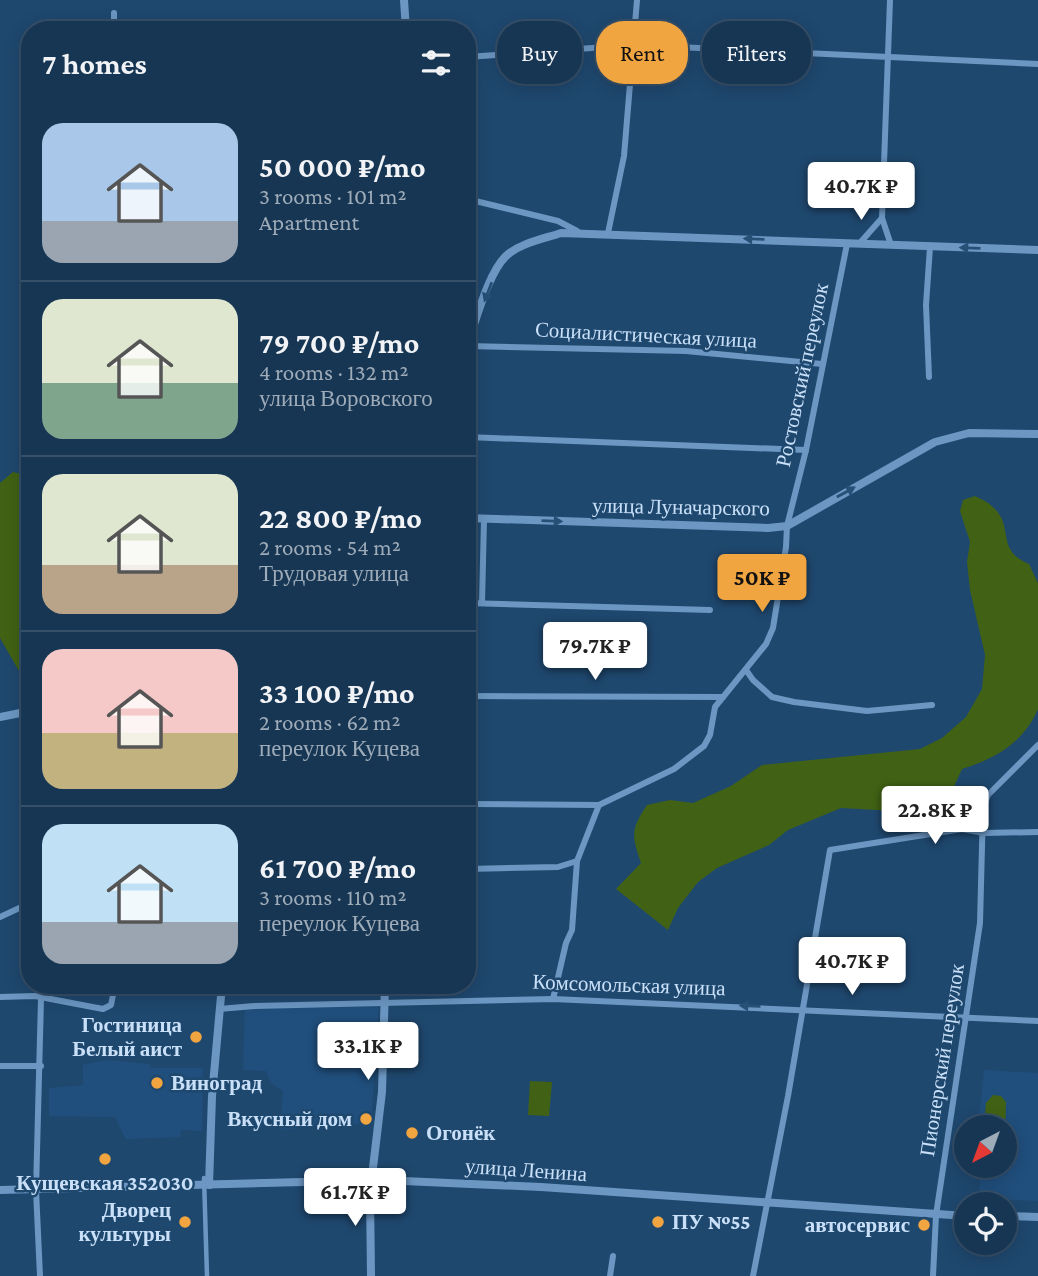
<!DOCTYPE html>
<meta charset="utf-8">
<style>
body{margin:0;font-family:"Crimson Pro",serif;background:#203e5a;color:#f1f3f6;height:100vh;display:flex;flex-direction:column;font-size:26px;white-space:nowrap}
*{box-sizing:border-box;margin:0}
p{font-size:23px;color:#9eabb8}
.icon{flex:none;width:38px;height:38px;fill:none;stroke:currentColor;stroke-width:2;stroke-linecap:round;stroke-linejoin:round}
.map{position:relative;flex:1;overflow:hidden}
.sheet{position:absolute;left:21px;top:21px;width:455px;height:973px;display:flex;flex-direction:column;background:#173653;border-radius:28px;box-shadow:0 4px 18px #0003,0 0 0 2px #36506a}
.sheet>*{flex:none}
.guide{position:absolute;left:497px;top:21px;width:436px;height:63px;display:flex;gap:14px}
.needle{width:46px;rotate:221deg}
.fabs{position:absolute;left:954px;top:1115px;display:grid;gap:14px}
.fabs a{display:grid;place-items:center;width:63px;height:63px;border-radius:50%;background:#173653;box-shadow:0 4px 18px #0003,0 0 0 2px #36506a;font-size:35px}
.price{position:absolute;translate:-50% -60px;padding:0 16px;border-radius:7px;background:#fff;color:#222;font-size:23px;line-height:46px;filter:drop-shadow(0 2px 4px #0008)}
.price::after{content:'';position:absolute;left:50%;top:42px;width:21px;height:16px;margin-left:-10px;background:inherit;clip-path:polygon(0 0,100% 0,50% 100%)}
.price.current{background:#f1a540;color:#111}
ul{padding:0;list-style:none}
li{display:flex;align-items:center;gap:21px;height:175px;padding:0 21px}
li+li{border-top:2px solid #36506a}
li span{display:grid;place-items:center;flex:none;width:196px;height:140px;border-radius:21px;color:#555}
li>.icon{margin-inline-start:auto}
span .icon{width:84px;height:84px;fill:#fffc;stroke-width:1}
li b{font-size:30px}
h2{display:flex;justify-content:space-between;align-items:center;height:84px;padding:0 21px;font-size:30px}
.chip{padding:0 24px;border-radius:28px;background:#173653;box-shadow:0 4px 18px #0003,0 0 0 2px #36506a;font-size:24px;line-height:63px}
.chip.current{background:#f1a540;color:#111}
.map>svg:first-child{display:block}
</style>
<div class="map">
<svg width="1038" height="1276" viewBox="0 0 1038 1276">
<rect width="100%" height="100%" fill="#1f486f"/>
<g fill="#204f7d">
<path d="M379 1005 371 1123 280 1130 283 1091 271 1083 266 1071 243 1070 245 1009Z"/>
<path d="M106 1060 150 1064V1068H203L202 1131 181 1130 180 1137 126 1139 115 1117 49 1116V1088L83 1085V1065Z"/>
<path d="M984 1070 1038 1073V1201L978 1198 981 1173 972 1172 973 1166H1004V1127H978Z"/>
</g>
<g fill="#416214">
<path d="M13 472 30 476V685H27L0 638V483Z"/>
<path d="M975 496C1025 518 988 547 1029 564L1038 583V709C1023 743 996 758 962 769L947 802 931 813 841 808 788 830 769 845 717 868 698 882 678 908 668 930 616 889 641 863C632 836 630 830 647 805L670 800 693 803 731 786 762 765 920 749 942 738 966 717 982 689 985 655 970 590 967 562 970 542 960 511 963 500Z"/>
<path d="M530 1081 552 1082 549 1116 528 1115Z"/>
<path d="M993 1095 1001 1096 1006 1102 1005 1141 1004 1127H984L986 1103Z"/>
</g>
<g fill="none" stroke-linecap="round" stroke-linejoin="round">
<path stroke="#6c97c3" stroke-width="4.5" d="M204 1178 207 1276"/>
<g stroke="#6c97c3" stroke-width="6">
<path d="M890 0 882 218 891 245"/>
<path d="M114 13V30"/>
<path d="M467 57 634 45 1038 64"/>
<path d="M467 199 558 221 577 231"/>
<path d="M608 233 624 156 637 0"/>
<path d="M859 244 882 218"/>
<path d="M467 346 686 351 822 364"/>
<path d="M929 377 926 305 930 247"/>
<path d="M467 437 806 450"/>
<path d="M467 603 710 610"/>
<path d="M482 603 484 519"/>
<path d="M746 670 753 680 772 697 794 702 867 711 932 705"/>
<path d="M467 696 723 697"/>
<path d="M467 804 599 805"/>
<path d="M467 869 558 867 577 861"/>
<path d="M0 917 30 903"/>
<path d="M0 997 35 996 103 1009 111 1005 115 985"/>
<path d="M553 999 566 943 572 930 577 861 599 805 674 769 704 746 710 735 715 707 766 644 773 628 786 547 787 526 806 450 847 244"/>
<path d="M219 1009 254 1006 553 999 1038 1021"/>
<path d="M0 1066H41"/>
<path d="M40 1276 36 1190 41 999"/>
<path d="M610 1276 613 1256"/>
<path d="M753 1276 788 1096 830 850 962 829 984 833 1038 832"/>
<path d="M933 1276 936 1215 980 923 983 808 988 795 1038 745"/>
</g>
<g stroke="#6c97c3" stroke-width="8">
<path d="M404 0 406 30"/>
<path d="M467 345C476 321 488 273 506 256 520 243 543 239 561 233L1038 250"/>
<path d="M467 518 768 528 787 526 935 442 969 433 1038 434"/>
<path d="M0 717 30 711"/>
<path d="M209 1185 212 1096 222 985"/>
<path d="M0 1190 381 1180 541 1187 966 1216"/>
<path d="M1004 1216 1038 1217"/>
<path d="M371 1276 370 1193 382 1092 385 985"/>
</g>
</g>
<defs><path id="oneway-solid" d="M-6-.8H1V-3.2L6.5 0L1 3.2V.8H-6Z" transform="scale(1.75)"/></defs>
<g fill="#275077">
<use href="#oneway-solid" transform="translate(754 239) rotate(-178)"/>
<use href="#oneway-solid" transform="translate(970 248) rotate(-178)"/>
<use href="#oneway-solid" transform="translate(488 292) rotate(111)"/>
<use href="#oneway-solid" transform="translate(846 492) rotate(-29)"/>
<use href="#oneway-solid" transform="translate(552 521) rotate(2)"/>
<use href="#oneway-solid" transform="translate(750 1006) rotate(-178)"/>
</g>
<g fill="#f1a540" stroke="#1f486f" stroke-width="2.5">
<circle cx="196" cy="1037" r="7"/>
<circle cx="157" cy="1083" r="7"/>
<circle cx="366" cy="1119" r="7"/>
<circle cx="412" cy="1133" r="7"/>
<circle cx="105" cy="1159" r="7"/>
<circle cx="185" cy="1222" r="7"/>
<circle cx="658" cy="1222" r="7"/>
<circle cx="924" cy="1225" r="7"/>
</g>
<g text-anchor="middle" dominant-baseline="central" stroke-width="5" stroke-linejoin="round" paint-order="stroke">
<g font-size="21" fill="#c9e0f8" stroke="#1f486f">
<text transform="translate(646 335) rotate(3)">Социалистическая улица</text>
<text transform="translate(802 375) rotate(-78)">Ростовский переулок</text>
<text transform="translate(681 507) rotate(1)">улица Луначарского</text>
<text transform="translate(629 985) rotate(2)">Комсомольская улица</text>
<text transform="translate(942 1060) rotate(-81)">Пионерский переулок</text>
<text transform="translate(526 1170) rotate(4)">улица Ленина</text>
</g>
<g font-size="21" font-weight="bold" fill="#c9e0f8" stroke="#1f486f" text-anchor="end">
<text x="182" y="1025">Гостиница<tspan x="182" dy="24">Белый аист</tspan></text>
<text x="171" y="1083" text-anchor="start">Виноград</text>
<text x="352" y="1119">Вкусный дом</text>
<text x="426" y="1133" text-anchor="start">Огонёк</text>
<text x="105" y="1183" text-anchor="middle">Кущевская 352030</text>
<text x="171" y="1210">Дворец<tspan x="171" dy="24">культуры</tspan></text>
<text x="672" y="1222" text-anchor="start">ПУ №55</text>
<text x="910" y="1225">автосервис</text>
</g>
</g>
</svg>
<div class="fabs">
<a><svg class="needle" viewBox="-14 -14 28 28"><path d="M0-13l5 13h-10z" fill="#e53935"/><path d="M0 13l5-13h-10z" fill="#9eabb8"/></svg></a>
<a><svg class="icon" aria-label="locate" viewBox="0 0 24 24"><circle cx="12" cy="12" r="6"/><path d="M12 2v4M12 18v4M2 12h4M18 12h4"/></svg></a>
</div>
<b class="price" style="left:861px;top:222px">40.7K ₽</b>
<b class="price current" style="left:762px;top:614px">50K ₽</b>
<b class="price" style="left:595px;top:682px">79.7K ₽</b>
<b class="price" style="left:935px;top:846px">22.8K ₽</b>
<b class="price" style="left:852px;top:997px">40.7K ₽</b>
<b class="price" style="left:368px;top:1082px">33.1K ₽</b>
<b class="price" style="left:355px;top:1228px">61.7K ₽</b>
<div class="guide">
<a class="chip">Buy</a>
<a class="chip current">Rent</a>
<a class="chip">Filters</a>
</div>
<section class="sheet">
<h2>7 homes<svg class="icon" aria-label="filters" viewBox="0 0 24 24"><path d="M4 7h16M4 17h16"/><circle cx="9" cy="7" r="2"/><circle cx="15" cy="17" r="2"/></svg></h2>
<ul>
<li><span style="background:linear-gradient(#a9c7e8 70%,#9aa5b1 0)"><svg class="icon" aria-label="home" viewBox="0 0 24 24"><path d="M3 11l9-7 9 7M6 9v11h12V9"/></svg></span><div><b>50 000 ₽/mo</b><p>3 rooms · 101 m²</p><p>Apartment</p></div></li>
<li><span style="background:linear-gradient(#dfe7d0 60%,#7fa58c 0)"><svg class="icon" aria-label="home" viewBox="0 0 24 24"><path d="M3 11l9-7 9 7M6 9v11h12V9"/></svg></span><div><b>79 700 ₽/mo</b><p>4 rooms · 132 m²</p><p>улица Воровского</p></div></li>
<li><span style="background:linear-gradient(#dfe7d0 65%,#b9a48a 0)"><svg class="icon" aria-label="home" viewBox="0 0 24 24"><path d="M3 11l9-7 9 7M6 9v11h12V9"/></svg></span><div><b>22 800 ₽/mo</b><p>2 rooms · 54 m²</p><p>Трудовая улица</p></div></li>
<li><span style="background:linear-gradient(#f6c9c9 60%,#c2b280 0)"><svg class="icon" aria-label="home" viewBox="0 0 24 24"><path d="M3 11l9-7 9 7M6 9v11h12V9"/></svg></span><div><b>33 100 ₽/mo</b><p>2 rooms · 62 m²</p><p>переулок Куцева</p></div></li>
<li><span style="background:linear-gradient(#bfe0f5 70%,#9aa5b1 0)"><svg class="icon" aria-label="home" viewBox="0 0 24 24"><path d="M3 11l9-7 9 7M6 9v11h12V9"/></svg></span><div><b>61 700 ₽/mo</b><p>3 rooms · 110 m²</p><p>переулок Куцева</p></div></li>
</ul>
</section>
</div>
